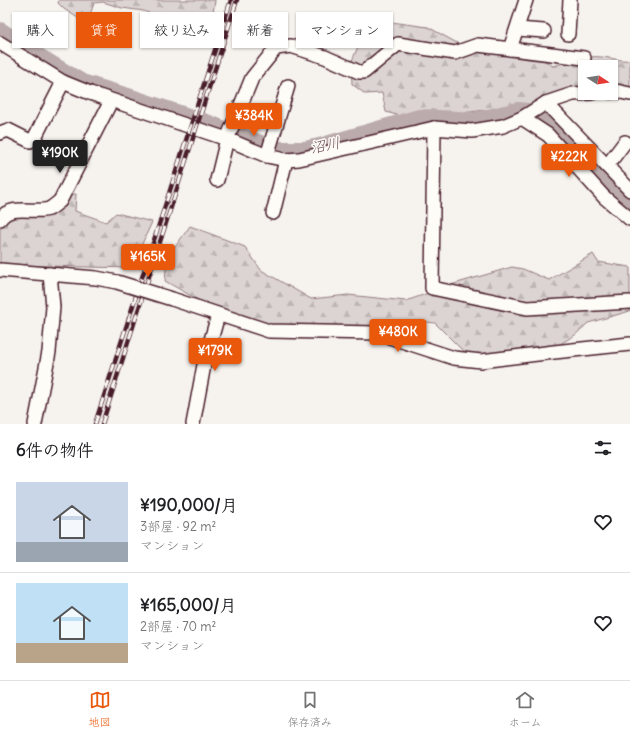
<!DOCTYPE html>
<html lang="ja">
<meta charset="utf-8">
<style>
body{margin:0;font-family:Delius,"Klee One",sans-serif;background:#f2f2f2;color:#202124;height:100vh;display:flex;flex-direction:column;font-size:15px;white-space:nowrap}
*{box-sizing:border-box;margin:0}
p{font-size:13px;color:#757577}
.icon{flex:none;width:22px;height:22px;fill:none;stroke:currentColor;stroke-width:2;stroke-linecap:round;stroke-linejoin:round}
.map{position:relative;height:424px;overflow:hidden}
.panel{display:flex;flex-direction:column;background:#fff;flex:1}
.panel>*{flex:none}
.hud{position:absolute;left:12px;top:12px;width:400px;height:36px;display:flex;gap:8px}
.needle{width:26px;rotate:102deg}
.controls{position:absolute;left:578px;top:60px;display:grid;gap:8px}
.controls a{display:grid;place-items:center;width:40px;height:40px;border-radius:0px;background:#fff;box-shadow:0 1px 3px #0004;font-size:20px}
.price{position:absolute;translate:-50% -34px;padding:0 9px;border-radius:4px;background:#ea580c;color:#fff;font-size:13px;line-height:26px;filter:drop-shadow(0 1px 2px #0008)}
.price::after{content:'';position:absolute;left:50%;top:24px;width:12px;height:9px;margin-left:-6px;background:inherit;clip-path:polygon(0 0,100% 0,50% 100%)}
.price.selected{background:#222;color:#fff}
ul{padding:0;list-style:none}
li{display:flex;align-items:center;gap:12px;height:100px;padding:0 16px}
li+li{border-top:1px solid #e0e0e0}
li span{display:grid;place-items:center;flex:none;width:112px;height:80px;border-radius:0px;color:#555}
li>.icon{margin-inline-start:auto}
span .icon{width:48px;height:48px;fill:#fffc;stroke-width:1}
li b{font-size:17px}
h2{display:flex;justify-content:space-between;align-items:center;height:48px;padding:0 16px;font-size:17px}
.chip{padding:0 14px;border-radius:0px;background:#fff;box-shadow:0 1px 3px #0004;font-size:14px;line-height:36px}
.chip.selected{background:#ea580c;color:#fff}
.tab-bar{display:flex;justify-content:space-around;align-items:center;height:56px;border-top:1px solid #e0e0e0;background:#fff;font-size:11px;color:#757577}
.tab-bar a{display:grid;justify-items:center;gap:2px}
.tab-bar .selected{color:#ea580c}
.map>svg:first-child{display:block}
</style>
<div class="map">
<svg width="630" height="424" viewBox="0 0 630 424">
<defs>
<pattern id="forest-firs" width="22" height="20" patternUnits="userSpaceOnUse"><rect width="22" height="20" fill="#dcd4d2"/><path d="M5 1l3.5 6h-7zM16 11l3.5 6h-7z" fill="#beb6b4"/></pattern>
</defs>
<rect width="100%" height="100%" fill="#f6f3ef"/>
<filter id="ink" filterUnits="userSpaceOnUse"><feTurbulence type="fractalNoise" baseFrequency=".025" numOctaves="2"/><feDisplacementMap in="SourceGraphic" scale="8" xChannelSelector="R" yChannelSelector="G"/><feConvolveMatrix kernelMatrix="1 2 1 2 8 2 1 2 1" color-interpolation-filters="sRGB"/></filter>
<g filter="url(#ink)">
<g fill="url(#forest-firs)" stroke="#937a7e" fill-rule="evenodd">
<path d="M59 0H215V1L212 18 205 34 193 39 176 33 167 27 158 18 144 11 122 8 103 2 94 3 91 12 81 20 64 9 58 3Z"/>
<path d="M384 21 428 27 466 48 523 47 553 66C568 62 586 55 602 57 612 58 620 61 630 60V96L596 99H559L526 106 510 114 485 110 456 114 432 110 400 116 386 112 382 93 365 94 352 84 351 63 366 28ZM585 67H611V93H585Z"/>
<path d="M68 194H76L75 211 106 222 116 213 152 222 131 268 0 265V230L7 217 50 214Z"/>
<path d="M190 226 245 247 261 270 311 299 348 295 406 301 454 284 512 267 523 269 549 280 593 254 598 262 630 267V311L588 323 575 335 547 352 476 361 459 347 435 323 419 321 405 325 393 332 261 328 214 309 165 281 167 258Z"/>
</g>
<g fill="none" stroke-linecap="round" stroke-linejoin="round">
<path stroke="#bbabac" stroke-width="20" d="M0 32 32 54 82 84 128 98 209 125 276 151H305L319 148 419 119 476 122 518 112 543 115 566 131 611 193 630 208"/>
<g stroke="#4a1f2b" stroke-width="16">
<g id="minor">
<path d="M517 29 544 31"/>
<path d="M568 34 570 0"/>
<path d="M0 43 63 82 90 93 227 139 267 156 286 160 299 159 434 128 472 131 503 126 522 118 546 103 573 94 592 93"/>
<path d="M510 49 526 0"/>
<path d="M611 92 616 91 630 94"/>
<path d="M546 103 630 190"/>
<path d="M522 118 548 135 604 197 630 219"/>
<path d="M434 128 432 288 527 308 630 302"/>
<path d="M0 133 8 130 30 141 34 139 63 82"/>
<path d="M267 156 288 86"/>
<path d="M607 166 625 142"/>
<path d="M217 180 227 139 252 78 276 48 291 46 325 57 359 72H364L398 44 455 53 478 45 584 58"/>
<path d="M273 213 286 160"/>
<path d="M0 219C11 203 34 214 49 209 53 207 57 203 60 201L111 101"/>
<path d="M0 270 96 278 117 282"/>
<path d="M172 299 269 331 377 333 454 358 481 361 554 352 630 344"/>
<path d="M35 424 49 352 53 307 50 274"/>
<path d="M193 424 204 365 218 315"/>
</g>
</g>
<use href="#minor" stroke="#fdfcf7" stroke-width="13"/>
<g stroke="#4a1f2b" stroke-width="4.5">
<g id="rail">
<path d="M95 424 231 0"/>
<path d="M102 424 237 0"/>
</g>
</g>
<use href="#rail" stroke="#fdfcf7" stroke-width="3" stroke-dasharray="9" stroke-linecap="butt"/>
<g stroke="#4a1f2b" stroke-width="16" stroke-linecap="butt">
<path id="minor-bridge" d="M117 282 172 299"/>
</g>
<use href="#minor-bridge" stroke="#fdfcf7" stroke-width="13"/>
</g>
</g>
<g text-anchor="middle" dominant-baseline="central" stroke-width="3" stroke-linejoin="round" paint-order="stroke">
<g font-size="15" font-style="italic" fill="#725058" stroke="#fdfcf7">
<text transform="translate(325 145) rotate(-12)">沼川</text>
</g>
</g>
</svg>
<div class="controls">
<a><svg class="needle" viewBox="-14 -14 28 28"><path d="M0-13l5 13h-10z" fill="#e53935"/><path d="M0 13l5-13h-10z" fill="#757577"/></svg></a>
</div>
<b class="price" style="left:254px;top:137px">¥384K</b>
<b class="price selected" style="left:60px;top:174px">¥190K</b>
<b class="price" style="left:569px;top:178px">¥222K</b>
<b class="price" style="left:148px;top:278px">¥165K</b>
<b class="price" style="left:398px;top:353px">¥480K</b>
<b class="price" style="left:215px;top:372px">¥179K</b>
<div class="hud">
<a class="chip">購入</a>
<a class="chip selected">賃貸</a>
<a class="chip">絞り込み</a>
<a class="chip">新着</a>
<a class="chip">マンション</a>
</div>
</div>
<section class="panel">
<h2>6件の物件<svg class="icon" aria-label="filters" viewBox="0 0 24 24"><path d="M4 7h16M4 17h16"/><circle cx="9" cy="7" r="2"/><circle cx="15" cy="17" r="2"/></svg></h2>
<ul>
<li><span style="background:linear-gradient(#c9d6e8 75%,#9aa5b1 0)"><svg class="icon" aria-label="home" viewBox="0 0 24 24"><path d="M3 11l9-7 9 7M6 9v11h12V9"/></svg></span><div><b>¥190,000/月</b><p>3部屋 · 92 m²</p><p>マンション</p></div><svg class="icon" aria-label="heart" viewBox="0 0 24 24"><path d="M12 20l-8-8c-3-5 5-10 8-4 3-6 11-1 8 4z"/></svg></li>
<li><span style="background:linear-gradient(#bfe0f5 75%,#b9a48a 0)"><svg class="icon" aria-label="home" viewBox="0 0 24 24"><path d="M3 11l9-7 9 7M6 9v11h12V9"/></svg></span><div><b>¥165,000/月</b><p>2部屋 · 70 m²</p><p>マンション</p></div><svg class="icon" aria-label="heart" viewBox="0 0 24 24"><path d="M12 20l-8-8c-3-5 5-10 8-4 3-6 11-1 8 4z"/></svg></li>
</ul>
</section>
<nav class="tab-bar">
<a class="selected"><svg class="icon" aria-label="map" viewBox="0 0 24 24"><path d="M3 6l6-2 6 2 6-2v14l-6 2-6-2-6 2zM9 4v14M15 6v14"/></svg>地図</a>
<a><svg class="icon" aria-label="saved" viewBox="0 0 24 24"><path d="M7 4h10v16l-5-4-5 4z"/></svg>保存済み</a>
<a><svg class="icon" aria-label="home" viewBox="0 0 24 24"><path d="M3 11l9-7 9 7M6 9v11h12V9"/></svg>ホーム</a>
</nav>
